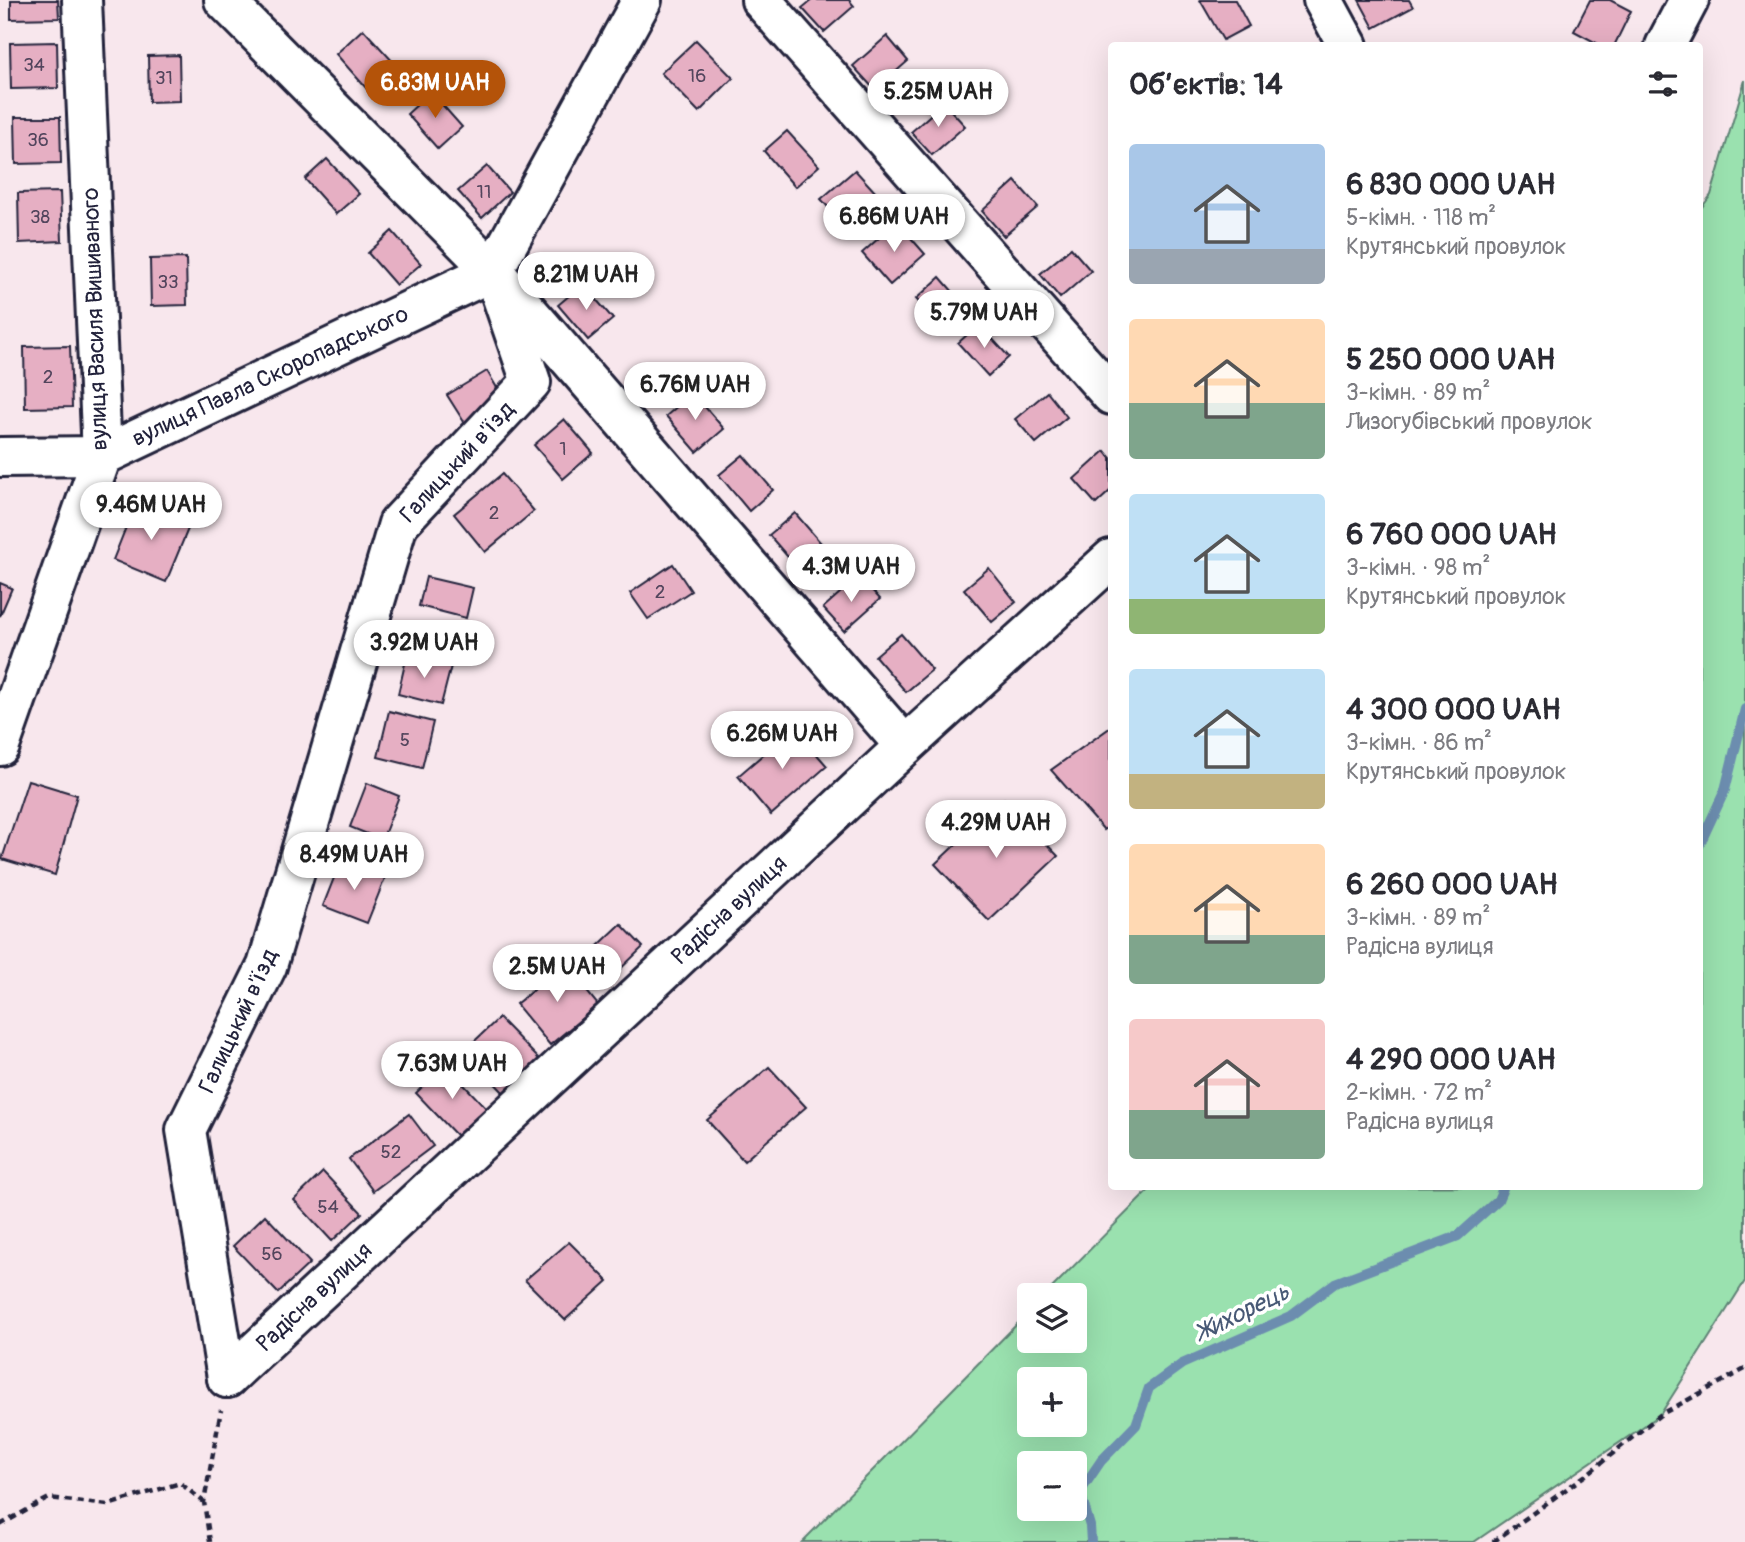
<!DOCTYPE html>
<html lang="uk">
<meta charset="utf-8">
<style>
body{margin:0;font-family:Pangolin,sans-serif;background:#f2f2f3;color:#2b2b33;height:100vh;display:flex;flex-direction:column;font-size:26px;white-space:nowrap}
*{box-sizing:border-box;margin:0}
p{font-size:23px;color:#7c7c81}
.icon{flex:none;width:38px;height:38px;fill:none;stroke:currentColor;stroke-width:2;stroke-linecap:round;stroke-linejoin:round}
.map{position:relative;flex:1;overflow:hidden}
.panel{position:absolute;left:1108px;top:42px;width:595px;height:1148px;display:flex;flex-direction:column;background:#fff;border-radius:7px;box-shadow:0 7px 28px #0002}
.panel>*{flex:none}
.controls{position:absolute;left:1017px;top:1283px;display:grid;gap:14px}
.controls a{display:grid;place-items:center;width:70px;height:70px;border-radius:7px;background:#fff;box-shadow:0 7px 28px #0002;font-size:35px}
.price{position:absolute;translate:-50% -60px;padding:0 16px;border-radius:24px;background:#fff;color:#222;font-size:23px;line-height:46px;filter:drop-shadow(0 2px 4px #0008)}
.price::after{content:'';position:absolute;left:50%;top:42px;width:21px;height:16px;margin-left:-10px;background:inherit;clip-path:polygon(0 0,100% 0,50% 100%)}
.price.current{background:#b45309;color:#fff}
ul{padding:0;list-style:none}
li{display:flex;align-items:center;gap:21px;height:175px;padding:0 21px}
li span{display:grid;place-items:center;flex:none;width:196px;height:140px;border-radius:7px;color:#555}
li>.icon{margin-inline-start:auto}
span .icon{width:84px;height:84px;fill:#fffc;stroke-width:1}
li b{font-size:30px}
h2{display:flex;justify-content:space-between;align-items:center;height:84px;padding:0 21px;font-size:30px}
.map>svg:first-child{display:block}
</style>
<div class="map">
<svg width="1745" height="1542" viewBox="0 0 1745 1542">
<rect width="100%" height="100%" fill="#f8e7ed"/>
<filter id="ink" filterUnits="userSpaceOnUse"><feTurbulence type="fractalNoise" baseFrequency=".0143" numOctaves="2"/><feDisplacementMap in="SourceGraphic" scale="14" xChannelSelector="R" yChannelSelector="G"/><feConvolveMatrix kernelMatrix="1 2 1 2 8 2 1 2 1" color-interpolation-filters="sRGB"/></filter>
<g filter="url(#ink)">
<path fill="#9ae1af" stroke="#5e8275" stroke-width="2" fill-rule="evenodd" d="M1745 80V1281L1660 1415 1474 1542H802L1029 1312V1340H1074V1295H1045L1152 1187 1699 1186V211L1711 195ZM1029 1379H1074V1424H1029ZM1029 1463H1074V1508H1029Z"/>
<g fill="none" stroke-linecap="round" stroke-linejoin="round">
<g stroke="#6c8daf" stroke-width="10">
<path d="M1699 846 1725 790 1745 709"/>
<path d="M1091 1542 1090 1526 1080 1492 1101 1461 1136 1425 1149 1388 1182 1364 1291 1316 1335 1283 1458 1236 1498 1200 1504 1186"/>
</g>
</g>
<g fill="#e6afc3" stroke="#22223b" stroke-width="2">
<path d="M11 0H58L59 18 11 19Z"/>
<path d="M812 0H849L854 6 824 32 802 8Z"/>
<path d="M1200 0H1235L1249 26 1223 40Z"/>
<path d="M1359 0H1409L1413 7 1374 28Z"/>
<path d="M1590 0H1610L1631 11 1614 46H1602L1574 31Z"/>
<path d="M363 29 395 64 367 89 336 54Z"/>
<path d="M887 36 908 61 875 90 853 66Z"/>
<path d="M696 40 733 78 699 112 661 73Z"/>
<path d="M57 42 58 88 11 89 10 43Z"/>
<path d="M179 55 180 101 149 102 148 56Z"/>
<path d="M431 92 462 127 438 149 407 114Z"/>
<path d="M944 103 965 126 932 155 911 132Z"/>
<path d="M15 117H60L61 163 16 164Z"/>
<path d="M787 131 819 166 795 187 764 151Z"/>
<path d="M327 159 359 194 336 214 305 179Z"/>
<path d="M487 166 510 192 482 218 458 191Z"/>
<path d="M855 170 877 194 843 224 821 199Z"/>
<path d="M1015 181 1038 207 1004 236 982 211Z"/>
<path d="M60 192 62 241 19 243 18 193Z"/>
<path d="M897 222 925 254 890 285 862 253Z"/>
<path d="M392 231 421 264 396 285 368 253Z"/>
<path d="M1071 248 1091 271 1060 298 1040 274Z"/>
<path d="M186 258 187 305 151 306 150 259Z"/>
<path d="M940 277 968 309 944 330 916 299Z"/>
<path d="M583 284 613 319 588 340 558 305Z"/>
<path d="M979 324 1009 357 988 376 958 343Z"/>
<path d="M70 346 72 407 25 408 24 347Z"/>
<path d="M487 371 503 398 464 422 447 395Z"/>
<path d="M1047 392 1067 417 1036 443 1015 419Z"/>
<path d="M693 393 724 429 697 452 666 416Z"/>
<path d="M564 419 593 453 563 479 534 445Z"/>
<path d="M1105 451 1111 458V490L1096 504 1074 479Z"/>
<path d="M743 455 773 490 749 511 719 475Z"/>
<path d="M502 474 534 511 485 552 454 514Z"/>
<path d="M136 502 190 524 166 582 113 560Z"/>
<path d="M795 513 826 549 800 571 769 535Z"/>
<path d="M673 564 691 591 648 619 630 593Z"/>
<path d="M989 568 1016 602 992 622 964 589Z"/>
<path d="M859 576 880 599 844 631 823 608Z"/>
<path d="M426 577 473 588 466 618 419 606Z"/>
<path d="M0 583 12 588 0 616Z"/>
<path d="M901 634 932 670 906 692 875 656Z"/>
<path d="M407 655 451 666 441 705 398 694Z"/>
<path d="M389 711 433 722 422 768 378 757Z"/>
<path d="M1111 727V824L1104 830 1051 770Z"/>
<path d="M794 728 827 766 771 815 738 776Z"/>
<path d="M28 780 77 795 55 875 2 859Z"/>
<path d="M367 783 399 796 382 840 350 827Z"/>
<path d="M1004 799 1058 856 989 921 935 864Z"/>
<path d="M341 860 385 878 367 923 323 906Z"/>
<path d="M621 924 643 947 605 984 583 960Z"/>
<path d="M565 964 598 1005 550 1045 516 1004Z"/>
<path d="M499 1018 540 1060 505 1094 464 1051Z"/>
<path d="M445 1065 487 1109 458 1137 416 1093Z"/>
<path d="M769 1067 806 1107 744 1161 707 1120Z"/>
<path d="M409 1114 433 1146 373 1191 349 1159Z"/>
<path d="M323 1172 362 1213 332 1241 294 1200Z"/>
<path d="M265 1215 310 1263 278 1293 233 1246Z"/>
<path d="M569 1242 608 1281 565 1320 525 1280Z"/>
</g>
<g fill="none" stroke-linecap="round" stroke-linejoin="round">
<g stroke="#22223b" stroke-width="44">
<g id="minor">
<path d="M224 0 493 271 905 746"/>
<path d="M761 0 1111 395"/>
<path d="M1323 0 1348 46"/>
<path d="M1665 46 1689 0"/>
<path d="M493 271 642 0"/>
<path d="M0 457 102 456 493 271"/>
<path d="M0 746 102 456 82 0"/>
<path d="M227 1378 186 1130 267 966 398 524 531 382 493 271"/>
<path d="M227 1378 905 746 1111 559"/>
</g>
</g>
<g stroke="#22223b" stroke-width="4.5" stroke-dasharray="7 5" stroke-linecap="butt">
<path d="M0 1525 49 1498 108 1505 180 1483 204 1502"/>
<path d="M210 1542 204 1502 221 1410"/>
<path d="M1493 1542 1590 1472 1660 1415 1745 1369"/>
</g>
<use href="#minor" stroke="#fff" stroke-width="38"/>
</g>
</g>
<g text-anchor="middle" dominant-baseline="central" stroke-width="7" stroke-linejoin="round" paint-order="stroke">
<g font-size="19" fill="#53455d">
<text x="34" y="65">34</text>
<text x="697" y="76">16</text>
<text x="164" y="78">31</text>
<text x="38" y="140">36</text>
<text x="484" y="192">11</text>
<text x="40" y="217">38</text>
<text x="168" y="282">33</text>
<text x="48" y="377">2</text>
<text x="563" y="449">1</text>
<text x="494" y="513">2</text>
<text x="660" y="592">2</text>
<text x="405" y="740">5</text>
<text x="391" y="1152">52</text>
<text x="328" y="1207">54</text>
<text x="272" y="1254">56</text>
</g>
<g font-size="23" fill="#22223b" stroke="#fff">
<text transform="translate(95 319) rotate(-92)">вулиця Василя Вишиваного</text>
<text transform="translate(270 376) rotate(-25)">вулиця Павла Скоропадського</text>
<text transform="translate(457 462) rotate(-47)">Галицький в'їзд</text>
<text transform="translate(729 910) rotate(-43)">Радісна вулиця</text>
<text transform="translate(238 1021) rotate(-65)">Галицький в'їзд</text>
<text transform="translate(314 1297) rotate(-43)">Радісна вулиця</text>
</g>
<g font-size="24" font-style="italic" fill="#475875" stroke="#fff">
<text transform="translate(1243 1312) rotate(-26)">Жихорець</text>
</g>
</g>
</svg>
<div class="controls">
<a><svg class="icon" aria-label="layers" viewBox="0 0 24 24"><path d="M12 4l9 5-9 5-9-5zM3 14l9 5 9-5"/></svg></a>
<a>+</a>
<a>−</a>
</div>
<b class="price current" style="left:435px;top:120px">6.83M UAH</b>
<b class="price" style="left:938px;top:129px">5.25M UAH</b>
<b class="price" style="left:894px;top:254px">6.86M UAH</b>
<b class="price" style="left:586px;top:312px">8.21M UAH</b>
<b class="price" style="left:984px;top:350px">5.79M UAH</b>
<b class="price" style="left:695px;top:422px">6.76M UAH</b>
<b class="price" style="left:151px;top:542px">9.46M UAH</b>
<b class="price" style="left:851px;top:604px">4.3M UAH</b>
<b class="price" style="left:424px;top:680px">3.92M UAH</b>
<b class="price" style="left:782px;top:771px">6.26M UAH</b>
<b class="price" style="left:996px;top:860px">4.29M UAH</b>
<b class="price" style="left:354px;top:892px">8.49M UAH</b>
<b class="price" style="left:557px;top:1004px">2.5M UAH</b>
<b class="price" style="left:452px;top:1101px">7.63M UAH</b>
<section class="panel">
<h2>Об’єктів: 14<svg class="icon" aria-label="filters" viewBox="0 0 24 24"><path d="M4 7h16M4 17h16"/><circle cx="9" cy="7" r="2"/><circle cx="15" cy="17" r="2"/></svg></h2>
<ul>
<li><span style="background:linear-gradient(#a9c7e8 75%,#9aa5b1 0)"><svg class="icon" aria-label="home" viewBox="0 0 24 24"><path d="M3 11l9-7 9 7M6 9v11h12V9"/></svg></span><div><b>6 830 000 UAH</b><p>5-кімн. · 118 m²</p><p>Крутянський провулок</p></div></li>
<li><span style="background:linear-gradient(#ffd9b3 60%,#7fa58c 0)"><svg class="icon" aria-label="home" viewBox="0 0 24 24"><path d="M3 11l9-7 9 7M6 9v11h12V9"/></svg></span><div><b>5 250 000 UAH</b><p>3-кімн. · 89 m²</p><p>Лизогубівський провулок</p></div></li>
<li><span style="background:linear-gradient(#bfe0f5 75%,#8fb573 0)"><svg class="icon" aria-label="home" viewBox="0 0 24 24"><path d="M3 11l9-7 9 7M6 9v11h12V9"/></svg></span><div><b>6 760 000 UAH</b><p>3-кімн. · 98 m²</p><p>Крутянський провулок</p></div></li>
<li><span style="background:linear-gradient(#bfe0f5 75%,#c2b280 0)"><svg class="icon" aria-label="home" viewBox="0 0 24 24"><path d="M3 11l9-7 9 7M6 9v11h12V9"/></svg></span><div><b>4 300 000 UAH</b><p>3-кімн. · 86 m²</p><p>Крутянський провулок</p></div></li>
<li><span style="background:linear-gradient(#ffd9b3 65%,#7fa58c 0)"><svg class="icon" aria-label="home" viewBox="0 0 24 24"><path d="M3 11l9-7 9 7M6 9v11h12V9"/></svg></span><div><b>6 260 000 UAH</b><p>3-кімн. · 89 m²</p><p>Радісна вулиця</p></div></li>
<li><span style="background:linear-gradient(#f6c9c9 65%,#7fa58c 0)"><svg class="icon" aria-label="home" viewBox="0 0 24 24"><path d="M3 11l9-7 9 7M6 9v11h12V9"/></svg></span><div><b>4 290 000 UAH</b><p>2-кімн. · 72 m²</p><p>Радісна вулиця</p></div></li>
</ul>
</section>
</div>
